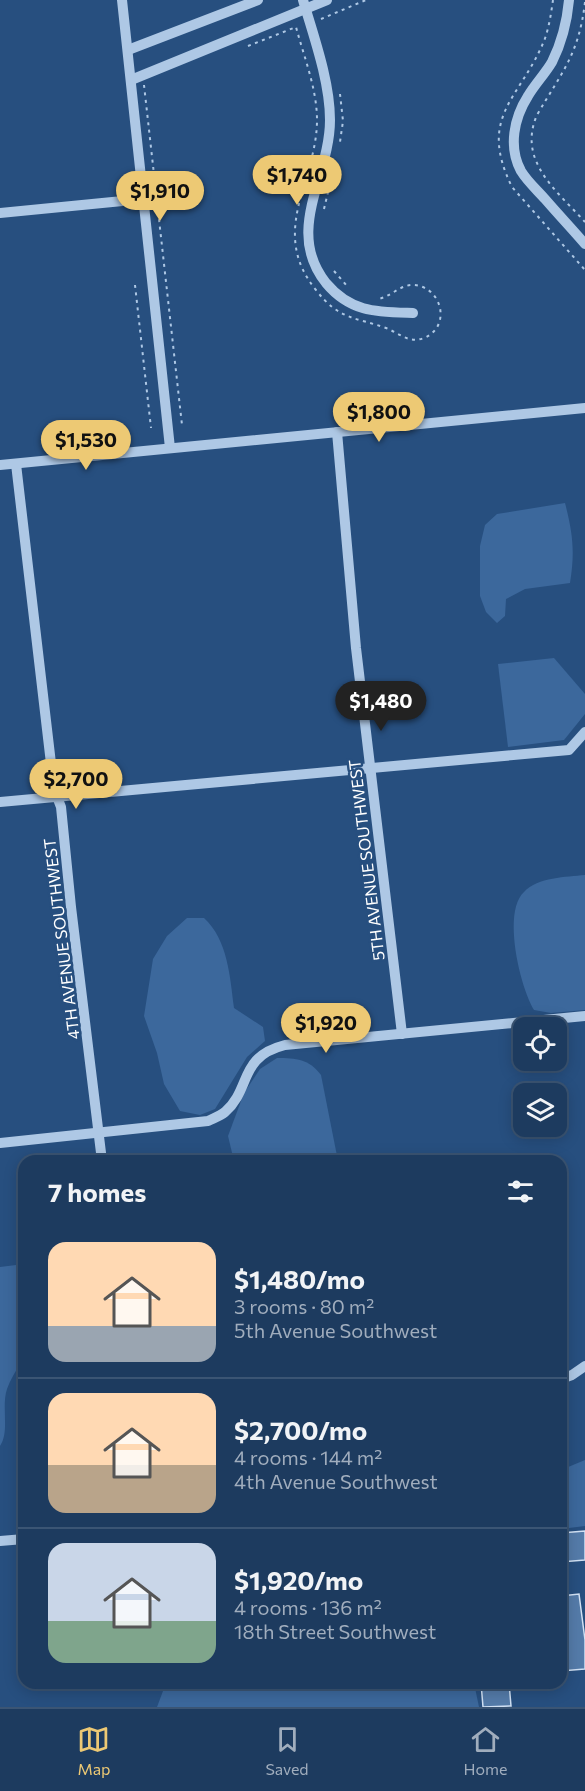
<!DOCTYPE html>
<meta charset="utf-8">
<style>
body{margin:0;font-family:Commissioner,sans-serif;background:#2a4668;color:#f1f3f6;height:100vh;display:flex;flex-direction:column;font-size:22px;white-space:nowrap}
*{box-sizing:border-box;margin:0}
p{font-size:20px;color:#a0adbd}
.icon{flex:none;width:33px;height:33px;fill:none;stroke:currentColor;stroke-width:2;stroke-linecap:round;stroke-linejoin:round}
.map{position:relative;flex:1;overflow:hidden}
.panel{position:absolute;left:18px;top:1155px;width:549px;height:534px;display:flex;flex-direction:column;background:#1d3b5f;border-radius:18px;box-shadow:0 3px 15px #0003,0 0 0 2px #3b5574}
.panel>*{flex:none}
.buttons{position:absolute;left:513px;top:1017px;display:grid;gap:12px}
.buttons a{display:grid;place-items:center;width:54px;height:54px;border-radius:12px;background:#1d3b5f;box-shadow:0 3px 15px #0003,0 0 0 2px #3b5574;font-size:30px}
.price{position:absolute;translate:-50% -51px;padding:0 14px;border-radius:21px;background:#edc974;color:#111;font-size:20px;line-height:39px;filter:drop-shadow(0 2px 3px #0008)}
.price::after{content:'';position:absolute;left:50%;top:36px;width:18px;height:14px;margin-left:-9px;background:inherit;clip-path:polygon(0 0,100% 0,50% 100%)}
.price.current{background:#222;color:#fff}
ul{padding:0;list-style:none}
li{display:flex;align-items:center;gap:18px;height:150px;padding:0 30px}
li+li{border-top:2px solid #3b5574}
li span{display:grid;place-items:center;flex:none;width:168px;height:120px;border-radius:18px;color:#555}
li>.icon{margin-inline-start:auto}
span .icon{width:72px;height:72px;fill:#fffc;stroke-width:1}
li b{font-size:26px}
h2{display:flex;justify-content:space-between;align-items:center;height:72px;padding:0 30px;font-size:26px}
.tabs{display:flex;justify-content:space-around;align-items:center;height:84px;border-top:2px solid #3b5574;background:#1d3b5f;font-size:16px;color:#a0adbd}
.tabs a{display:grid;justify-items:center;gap:3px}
.tabs .current{color:#edc974}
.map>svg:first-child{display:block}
</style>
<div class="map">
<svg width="585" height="1707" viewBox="0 0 585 1707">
<rect width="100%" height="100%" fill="#274f7f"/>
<g fill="#3c689c">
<path d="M565 503C573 534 575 552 570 583L525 589 506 599 505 616 497 623 486 612 480 596V546L485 525 497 514Z"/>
<path d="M554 658 585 694V714L564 740 508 747 498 664Z"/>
<path d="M585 875V1010L551 1013 534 1010C520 987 502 912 524 892 538 877 566 877 585 875Z"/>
<path d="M187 918H204C228 940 230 977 234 1008L263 1027 265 1041 247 1057 215 1109 200 1115 180 1111 164 1084 157 1053 144 1016 153 959 167 936Z"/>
<path d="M277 1058C296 1058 309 1059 321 1075L338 1161H234L228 1136 244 1093 260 1069Z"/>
<path d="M24 1264V1361L21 1362C16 1371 10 1380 7 1389 1 1407 10 1431 0 1446V1267Z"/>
<path d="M585 1460V1526L561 1529V1470Z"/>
<path d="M166 1683H474L479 1707H157Z"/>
</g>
<g fill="#547ba9" stroke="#d1e1f4" stroke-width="1.5">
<path d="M585 1531V1560L561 1562V1533Z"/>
<path d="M579 1594 585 1640V1669L561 1671V1596Z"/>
<path d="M481 1683H509L511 1706 483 1707Z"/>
</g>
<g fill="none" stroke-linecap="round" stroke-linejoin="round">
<g stroke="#aec8e5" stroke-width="2" stroke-dasharray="3 4.5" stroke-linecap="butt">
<path d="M553 0C551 14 549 28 544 41 520 99 477 116 512 187L585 270"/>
<path d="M585 2C579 54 562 72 537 115 517 161 557 191 585 222"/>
<path d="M321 19 366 0"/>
<path d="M248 46 296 27C304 57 317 89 317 120 317 181 268 231 316 290 339 320 355 317 386 328 399 333 409 344 424 338 453 326 441 284 411 285 399 286 390 297 378 299"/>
<path d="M144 85 182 425"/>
<path d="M340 94 343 121 340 142"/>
<path d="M324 209 329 188"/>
<path d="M334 271 348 287"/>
<path d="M135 285 151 428"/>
</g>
<g stroke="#aec8e5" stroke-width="10">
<path d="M122 0 170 448"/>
<path d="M303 0C314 37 330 82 330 120 330 177 284 230 326 283 351 313 378 312 413 313"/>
<path d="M569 0C567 22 562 42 552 62 545 74 535 84 528 96 514 118 508 147 521 171 527 181 537 190 545 199 558 214 572 229 585 244"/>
<path d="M128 50 258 0"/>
<path d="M131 80 327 0"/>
<path d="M0 213 143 199"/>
<path d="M337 432 356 648 402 1034"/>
<path d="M16 464 54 789 61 807 71 907 102 1161"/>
<path d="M0 465 585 408"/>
<path d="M0 802 569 750 585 732"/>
<path d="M0 1143 208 1121C214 1118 220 1116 225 1112 252 1088 238 1057 285 1045L585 1016"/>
<path d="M561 1379 572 1375 585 1366"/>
<path d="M0 1541 24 1539"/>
<path d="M153 1683V1685"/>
</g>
</g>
<g text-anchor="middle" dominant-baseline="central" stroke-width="5" stroke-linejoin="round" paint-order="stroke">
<g font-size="16" fill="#fff" stroke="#274f7f">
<text transform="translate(366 860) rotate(-97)">5TH AVENUE SOUTHWEST</text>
<text transform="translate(61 939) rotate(-97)">4TH AVENUE SOUTHWEST</text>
</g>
</g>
</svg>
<div class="buttons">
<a><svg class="icon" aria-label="locate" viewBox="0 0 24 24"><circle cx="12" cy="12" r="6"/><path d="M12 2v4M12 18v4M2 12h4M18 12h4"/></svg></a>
<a><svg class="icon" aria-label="layers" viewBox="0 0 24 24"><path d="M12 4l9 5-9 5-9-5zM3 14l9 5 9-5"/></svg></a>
</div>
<b class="price" style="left:297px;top:206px">$1,740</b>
<b class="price" style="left:160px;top:222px">$1,910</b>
<b class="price" style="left:379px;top:443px">$1,800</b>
<b class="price" style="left:86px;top:471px">$1,530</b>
<b class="price current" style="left:381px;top:732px">$1,480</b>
<b class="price" style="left:76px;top:810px">$2,700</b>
<b class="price" style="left:326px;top:1054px">$1,920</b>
<section class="panel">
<h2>7 homes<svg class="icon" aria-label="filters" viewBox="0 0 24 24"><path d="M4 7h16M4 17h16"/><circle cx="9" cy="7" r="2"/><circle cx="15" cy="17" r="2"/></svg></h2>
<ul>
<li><span style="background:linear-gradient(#ffd9b3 70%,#9aa5b1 0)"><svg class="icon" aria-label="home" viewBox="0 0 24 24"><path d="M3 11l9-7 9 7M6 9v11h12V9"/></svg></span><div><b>$1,480/mo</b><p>3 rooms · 80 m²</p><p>5th Avenue Southwest</p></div></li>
<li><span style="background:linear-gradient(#ffd9b3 60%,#b9a48a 0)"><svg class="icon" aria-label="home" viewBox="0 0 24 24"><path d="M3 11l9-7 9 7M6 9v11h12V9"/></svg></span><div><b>$2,700/mo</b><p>4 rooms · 144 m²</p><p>4th Avenue Southwest</p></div></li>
<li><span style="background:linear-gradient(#c9d6e8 65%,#7fa58c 0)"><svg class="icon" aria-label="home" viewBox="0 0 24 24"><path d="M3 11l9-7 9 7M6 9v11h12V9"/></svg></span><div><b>$1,920/mo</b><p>4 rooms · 136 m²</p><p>18th Street Southwest</p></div></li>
</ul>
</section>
</div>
<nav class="tabs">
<a class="current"><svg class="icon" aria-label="map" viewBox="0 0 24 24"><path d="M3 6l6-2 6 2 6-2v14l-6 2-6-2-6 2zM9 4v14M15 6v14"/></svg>Map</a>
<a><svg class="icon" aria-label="saved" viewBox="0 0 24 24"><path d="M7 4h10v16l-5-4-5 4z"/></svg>Saved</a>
<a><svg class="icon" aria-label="home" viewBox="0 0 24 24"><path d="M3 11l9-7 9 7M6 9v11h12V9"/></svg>Home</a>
</nav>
